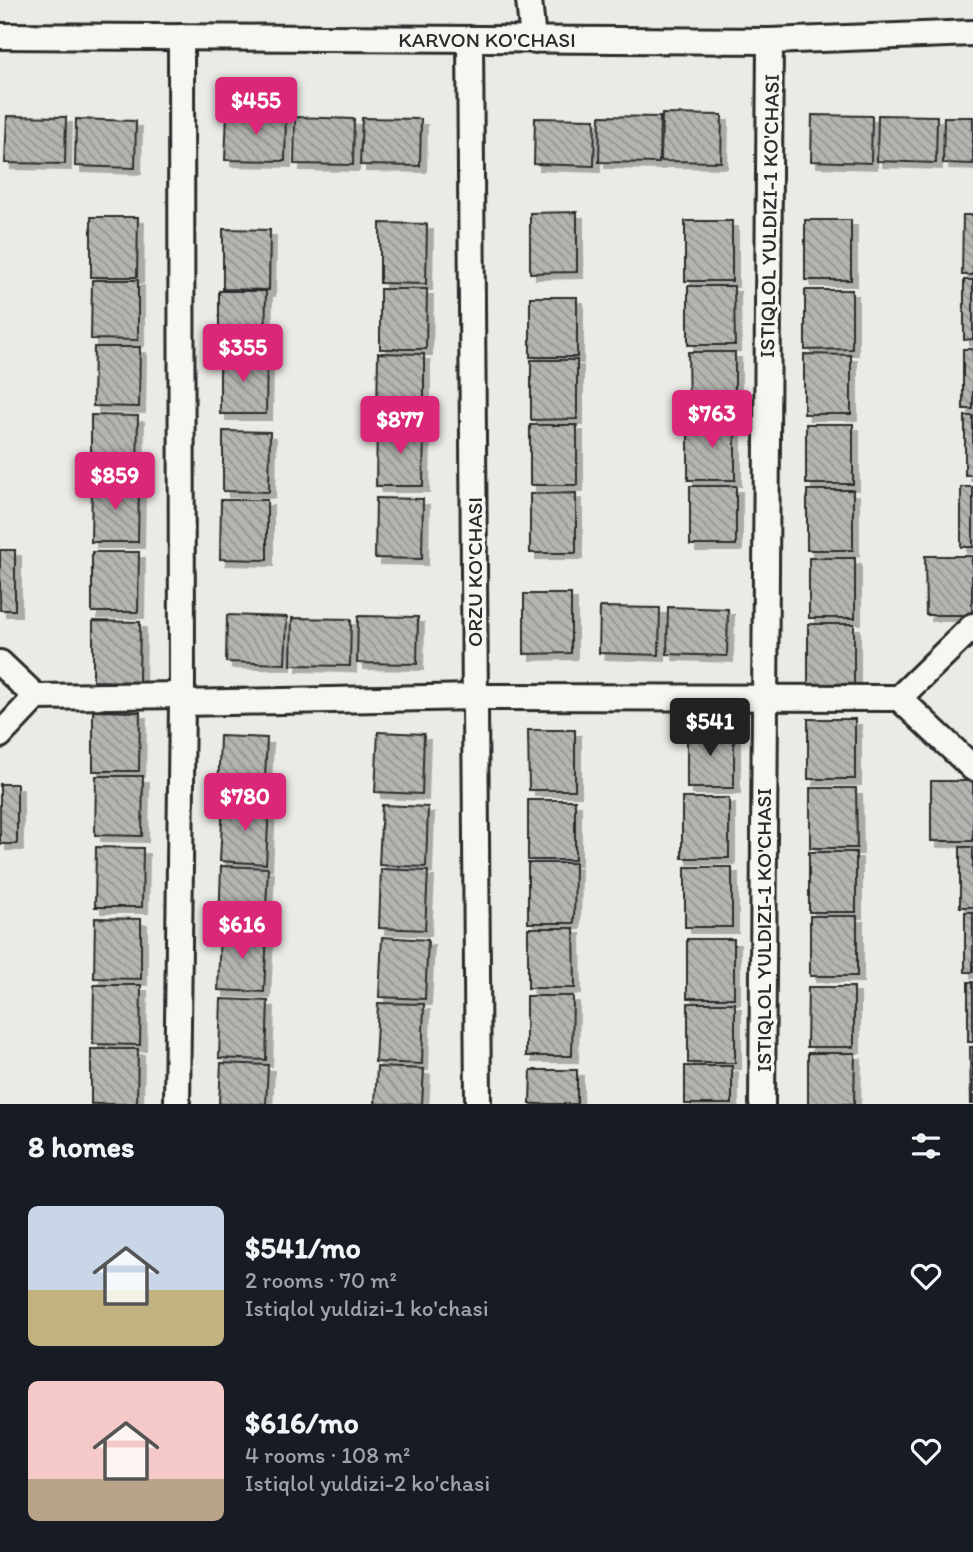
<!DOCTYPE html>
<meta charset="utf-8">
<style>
body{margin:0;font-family:Itim,sans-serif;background:#242831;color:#f1f3f6;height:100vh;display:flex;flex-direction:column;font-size:26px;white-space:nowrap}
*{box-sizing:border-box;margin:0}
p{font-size:23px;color:#9ea1a6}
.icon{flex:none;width:38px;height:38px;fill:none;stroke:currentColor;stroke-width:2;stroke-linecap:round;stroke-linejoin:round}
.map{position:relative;height:1104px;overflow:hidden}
.details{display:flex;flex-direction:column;background:#171b24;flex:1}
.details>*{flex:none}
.price{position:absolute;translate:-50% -60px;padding:0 16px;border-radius:7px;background:#db2777;color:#fff;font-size:23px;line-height:46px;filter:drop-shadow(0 2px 4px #0008)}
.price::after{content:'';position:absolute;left:50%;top:42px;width:21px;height:16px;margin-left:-10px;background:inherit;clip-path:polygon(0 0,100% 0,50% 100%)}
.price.active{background:#222;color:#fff}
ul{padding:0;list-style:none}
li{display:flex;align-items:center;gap:21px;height:175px;padding:0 28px}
li span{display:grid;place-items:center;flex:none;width:196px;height:140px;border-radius:10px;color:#555}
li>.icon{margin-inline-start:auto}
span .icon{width:84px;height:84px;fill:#fffc;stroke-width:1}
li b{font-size:30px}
h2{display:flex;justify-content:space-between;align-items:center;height:84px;padding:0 28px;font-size:30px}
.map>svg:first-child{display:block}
</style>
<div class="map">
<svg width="973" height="1104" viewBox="0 0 973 1104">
<defs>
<pattern id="building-back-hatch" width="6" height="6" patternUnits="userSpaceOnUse" patternTransform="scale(1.75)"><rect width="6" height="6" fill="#b4b4b1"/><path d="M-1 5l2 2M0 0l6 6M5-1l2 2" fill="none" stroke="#939390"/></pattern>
<filter id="shadow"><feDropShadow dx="6" dy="6" stdDeviation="0" flood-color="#0004"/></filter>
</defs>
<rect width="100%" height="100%" fill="#eaeae6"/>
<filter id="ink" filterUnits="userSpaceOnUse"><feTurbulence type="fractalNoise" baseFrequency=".0143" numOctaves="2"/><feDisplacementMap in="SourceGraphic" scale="14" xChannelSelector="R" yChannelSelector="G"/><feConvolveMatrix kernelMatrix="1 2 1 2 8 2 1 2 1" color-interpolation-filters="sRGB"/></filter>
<g filter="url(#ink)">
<g fill="url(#building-back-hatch)" stroke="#2b2b2b" stroke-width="2" filter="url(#shadow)">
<path d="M227 113 286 114 285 161 225 160Z"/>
<path d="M662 114 722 115 721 162 661 161Z"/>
<path d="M812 115 872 116 871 163 811 161Z"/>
<path d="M878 115 937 116 936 163 877 161Z"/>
<path d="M7 116 66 117 65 164 5 163Z"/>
<path d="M600 116 660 117 659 163 599 162Z"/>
<path d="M295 117 354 119 353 165 294 164Z"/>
<path d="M944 117H973V164L943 163Z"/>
<path d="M362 118 421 119 420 166 360 165Z"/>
<path d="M535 118 595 119 594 166 534 164Z"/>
<path d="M76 119 136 121 135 168 75 166Z"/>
<path d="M577 212V272L530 273V213Z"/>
<path d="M963 215H973V275H962Z"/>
<path d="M91 217H138L137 277H91Z"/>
<rect x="805" y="220" width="46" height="60"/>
<rect x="685" y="221" width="47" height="60"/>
<path d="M380 223 427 224 426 284 380 283Z"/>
<path d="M223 229 270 230 269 290 223 289Z"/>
<path d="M92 280H138V340L91 339Z"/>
<path d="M964 280H973V339L964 340Z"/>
<path d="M688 286H734L735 345H688Z"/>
<path d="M380 289H427L426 349H380Z"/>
<path d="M805 290H852V349L805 350Z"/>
<path d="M219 291H266L265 351H219Z"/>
<rect x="530" y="297" width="47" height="60"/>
<path d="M94 347H140L139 407 93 406Z"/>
<rect x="963" y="349" width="10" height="60"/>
<path d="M688 352H735V412H689Z"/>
<path d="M378 353 424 354V414L377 413Z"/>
<path d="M220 354H267L266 414H220Z"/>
<path d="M804 354 851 355V414H804Z"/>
<path d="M531 360H577V419L531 420Z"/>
<path d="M91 415 138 416 137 475H91Z"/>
<rect x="965" y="416" width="8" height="59"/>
<rect x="688" y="420" width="47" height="60"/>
<rect x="806" y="424" width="47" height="60"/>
<rect x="530" y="425" width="47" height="60"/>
<path d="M377 426H424L423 486H376Z"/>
<path d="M223 431 270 432 269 492 223 491Z"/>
<path d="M92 482 139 483 138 542H91Z"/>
<rect x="690" y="486" width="46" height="59"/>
<rect x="961" y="487" width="12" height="60"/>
<rect x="807" y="490" width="46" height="60"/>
<path d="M576 493V553H530V494Z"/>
<path d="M376 498 423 499 422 559 375 558Z"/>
<path d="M221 500H267V560L220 559Z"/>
<rect x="0" y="550" width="15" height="60"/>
<path d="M92 552H139L138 612H92Z"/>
<path d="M925 556H972V615H926Z"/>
<rect x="809" y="558" width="46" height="60"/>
<path d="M524 594H571V653L524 654Z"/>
<path d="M600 607 660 608 659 655 599 653Z"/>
<path d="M668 607 728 609 727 656 667 654Z"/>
<path d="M227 615 287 617 285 664 226 662Z"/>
<path d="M358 616 418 617 417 664 357 663Z"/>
<path d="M292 618 351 619 350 666 291 665Z"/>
<path d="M93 621 140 622 139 682 93 681Z"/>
<rect x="808" y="624" width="46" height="60"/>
<path d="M93 711 140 712 139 771H93Z"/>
<rect x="808" y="719" width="47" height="60"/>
<rect x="687" y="728" width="47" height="60"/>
<path d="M528 730H575V790H529Z"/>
<path d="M378 732 424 734 422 794 375 792Z"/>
<path d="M220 736 267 738 264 798 218 796Z"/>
<path d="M96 776H143L142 836 95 835Z"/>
<rect x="931" y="781" width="42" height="60"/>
<rect x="0" y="784" width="17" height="60"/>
<path d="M810 788H856L857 848H810Z"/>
<rect x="682" y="798" width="47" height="60"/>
<rect x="528" y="800" width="47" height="60"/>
<path d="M223 802 269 804 266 864 220 861Z"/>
<path d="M382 805 428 807 426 867 379 865Z"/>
<path d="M96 847 143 848 142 907H95Z"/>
<rect x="960" y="847" width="13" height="60"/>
<rect x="809" y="852" width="47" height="60"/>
<path d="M528 863H575L574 923H528Z"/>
<path d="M221 866 268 868 265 928 219 926Z"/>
<rect x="685" y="867" width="47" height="60"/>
<path d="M381 869 428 871 425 930 379 928Z"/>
<rect x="965" y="912" width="8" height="60"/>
<rect x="810" y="916" width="47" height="60"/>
<path d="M95 918 141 919V979L94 978Z"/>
<path d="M528 928H574L575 988H528Z"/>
<path d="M220 930 267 932 264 992 218 990Z"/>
<path d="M382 937 428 940 425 999 379 997Z"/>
<rect x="687" y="939" width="47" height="59"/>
<rect x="968" y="982" width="5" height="60"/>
<path d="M94 985H141L140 1045 93 1044Z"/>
<path d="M808 987H854V1047H807Z"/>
<path d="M526 996H573L572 1056H526Z"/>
<path d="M221 999 268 1001 266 1060 219 1058Z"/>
<path d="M378 1003 424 1004 422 1064 375 1062Z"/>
<rect x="688" y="1003" width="47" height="60"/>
<path d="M970 1047H973V1104H971Z"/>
<path d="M91 1049H138L137 1104H91Z"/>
<path d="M808 1053H855L854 1104H808Z"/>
<path d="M221 1063 268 1065 266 1104H219Z"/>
<rect x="685" y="1066" width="47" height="38"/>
<path d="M377 1067 424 1069 422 1104H375Z"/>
<path d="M531 1070H577V1104H530Z"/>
</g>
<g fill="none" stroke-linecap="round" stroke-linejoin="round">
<g stroke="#2b2b2b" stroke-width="30">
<g id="minor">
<path d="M529 0 533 40"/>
<path d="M0 36 770 41 973 33"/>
<path d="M470 39 478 1104"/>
<path d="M0 663 36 697 182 695"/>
<path d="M899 698 973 626"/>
<path d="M182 703 475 697 899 698 973 768"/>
<path d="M0 735 36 697"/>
<path d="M177 1104 182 703 181 37"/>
<path d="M762 1104 770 41"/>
</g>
</g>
<use href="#minor" stroke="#f6f6f2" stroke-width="24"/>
</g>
</g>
<g text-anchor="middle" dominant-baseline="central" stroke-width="7" stroke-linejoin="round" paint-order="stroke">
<g font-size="21" fill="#2b2b2b" stroke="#f6f6f2">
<text x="487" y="39">KARVON KO'CHASI</text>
<text transform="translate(769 216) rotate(-89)">ISTIQLOL YULDIZI-1 KO'CHASI</text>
<text transform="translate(474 572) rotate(-90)">ORZU KO'CHASI</text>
<text transform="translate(763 930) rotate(-90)">ISTIQLOL YULDIZI-1 KO'CHASI</text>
</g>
</g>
</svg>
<b class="price" style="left:256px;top:137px">$455</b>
<b class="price" style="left:243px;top:384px">$355</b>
<b class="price" style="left:712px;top:450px">$763</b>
<b class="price" style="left:400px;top:456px">$877</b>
<b class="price" style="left:115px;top:512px">$859</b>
<b class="price active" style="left:710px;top:758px">$541</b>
<b class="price" style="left:245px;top:833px">$780</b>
<b class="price" style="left:242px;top:961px">$616</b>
</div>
<section class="details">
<h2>8 homes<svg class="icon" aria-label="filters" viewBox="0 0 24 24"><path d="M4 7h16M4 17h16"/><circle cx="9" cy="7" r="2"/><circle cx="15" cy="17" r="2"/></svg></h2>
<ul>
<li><span style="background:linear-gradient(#c9d6e8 60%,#c2b280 0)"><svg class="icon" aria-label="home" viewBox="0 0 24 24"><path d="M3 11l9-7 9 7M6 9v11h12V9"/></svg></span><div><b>$541/mo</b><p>2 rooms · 70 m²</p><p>Istiqlol yuldizi-1 ko'chasi</p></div><svg class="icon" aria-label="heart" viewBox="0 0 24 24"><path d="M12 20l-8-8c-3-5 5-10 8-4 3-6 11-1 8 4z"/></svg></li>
<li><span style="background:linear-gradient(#f6c9c9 70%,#b9a48a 0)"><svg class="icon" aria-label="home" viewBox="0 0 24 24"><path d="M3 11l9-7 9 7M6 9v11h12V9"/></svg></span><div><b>$616/mo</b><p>4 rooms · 108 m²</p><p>Istiqlol yuldizi-2 ko'chasi</p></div><svg class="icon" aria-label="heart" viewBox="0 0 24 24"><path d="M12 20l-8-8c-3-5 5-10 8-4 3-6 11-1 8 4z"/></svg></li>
</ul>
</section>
